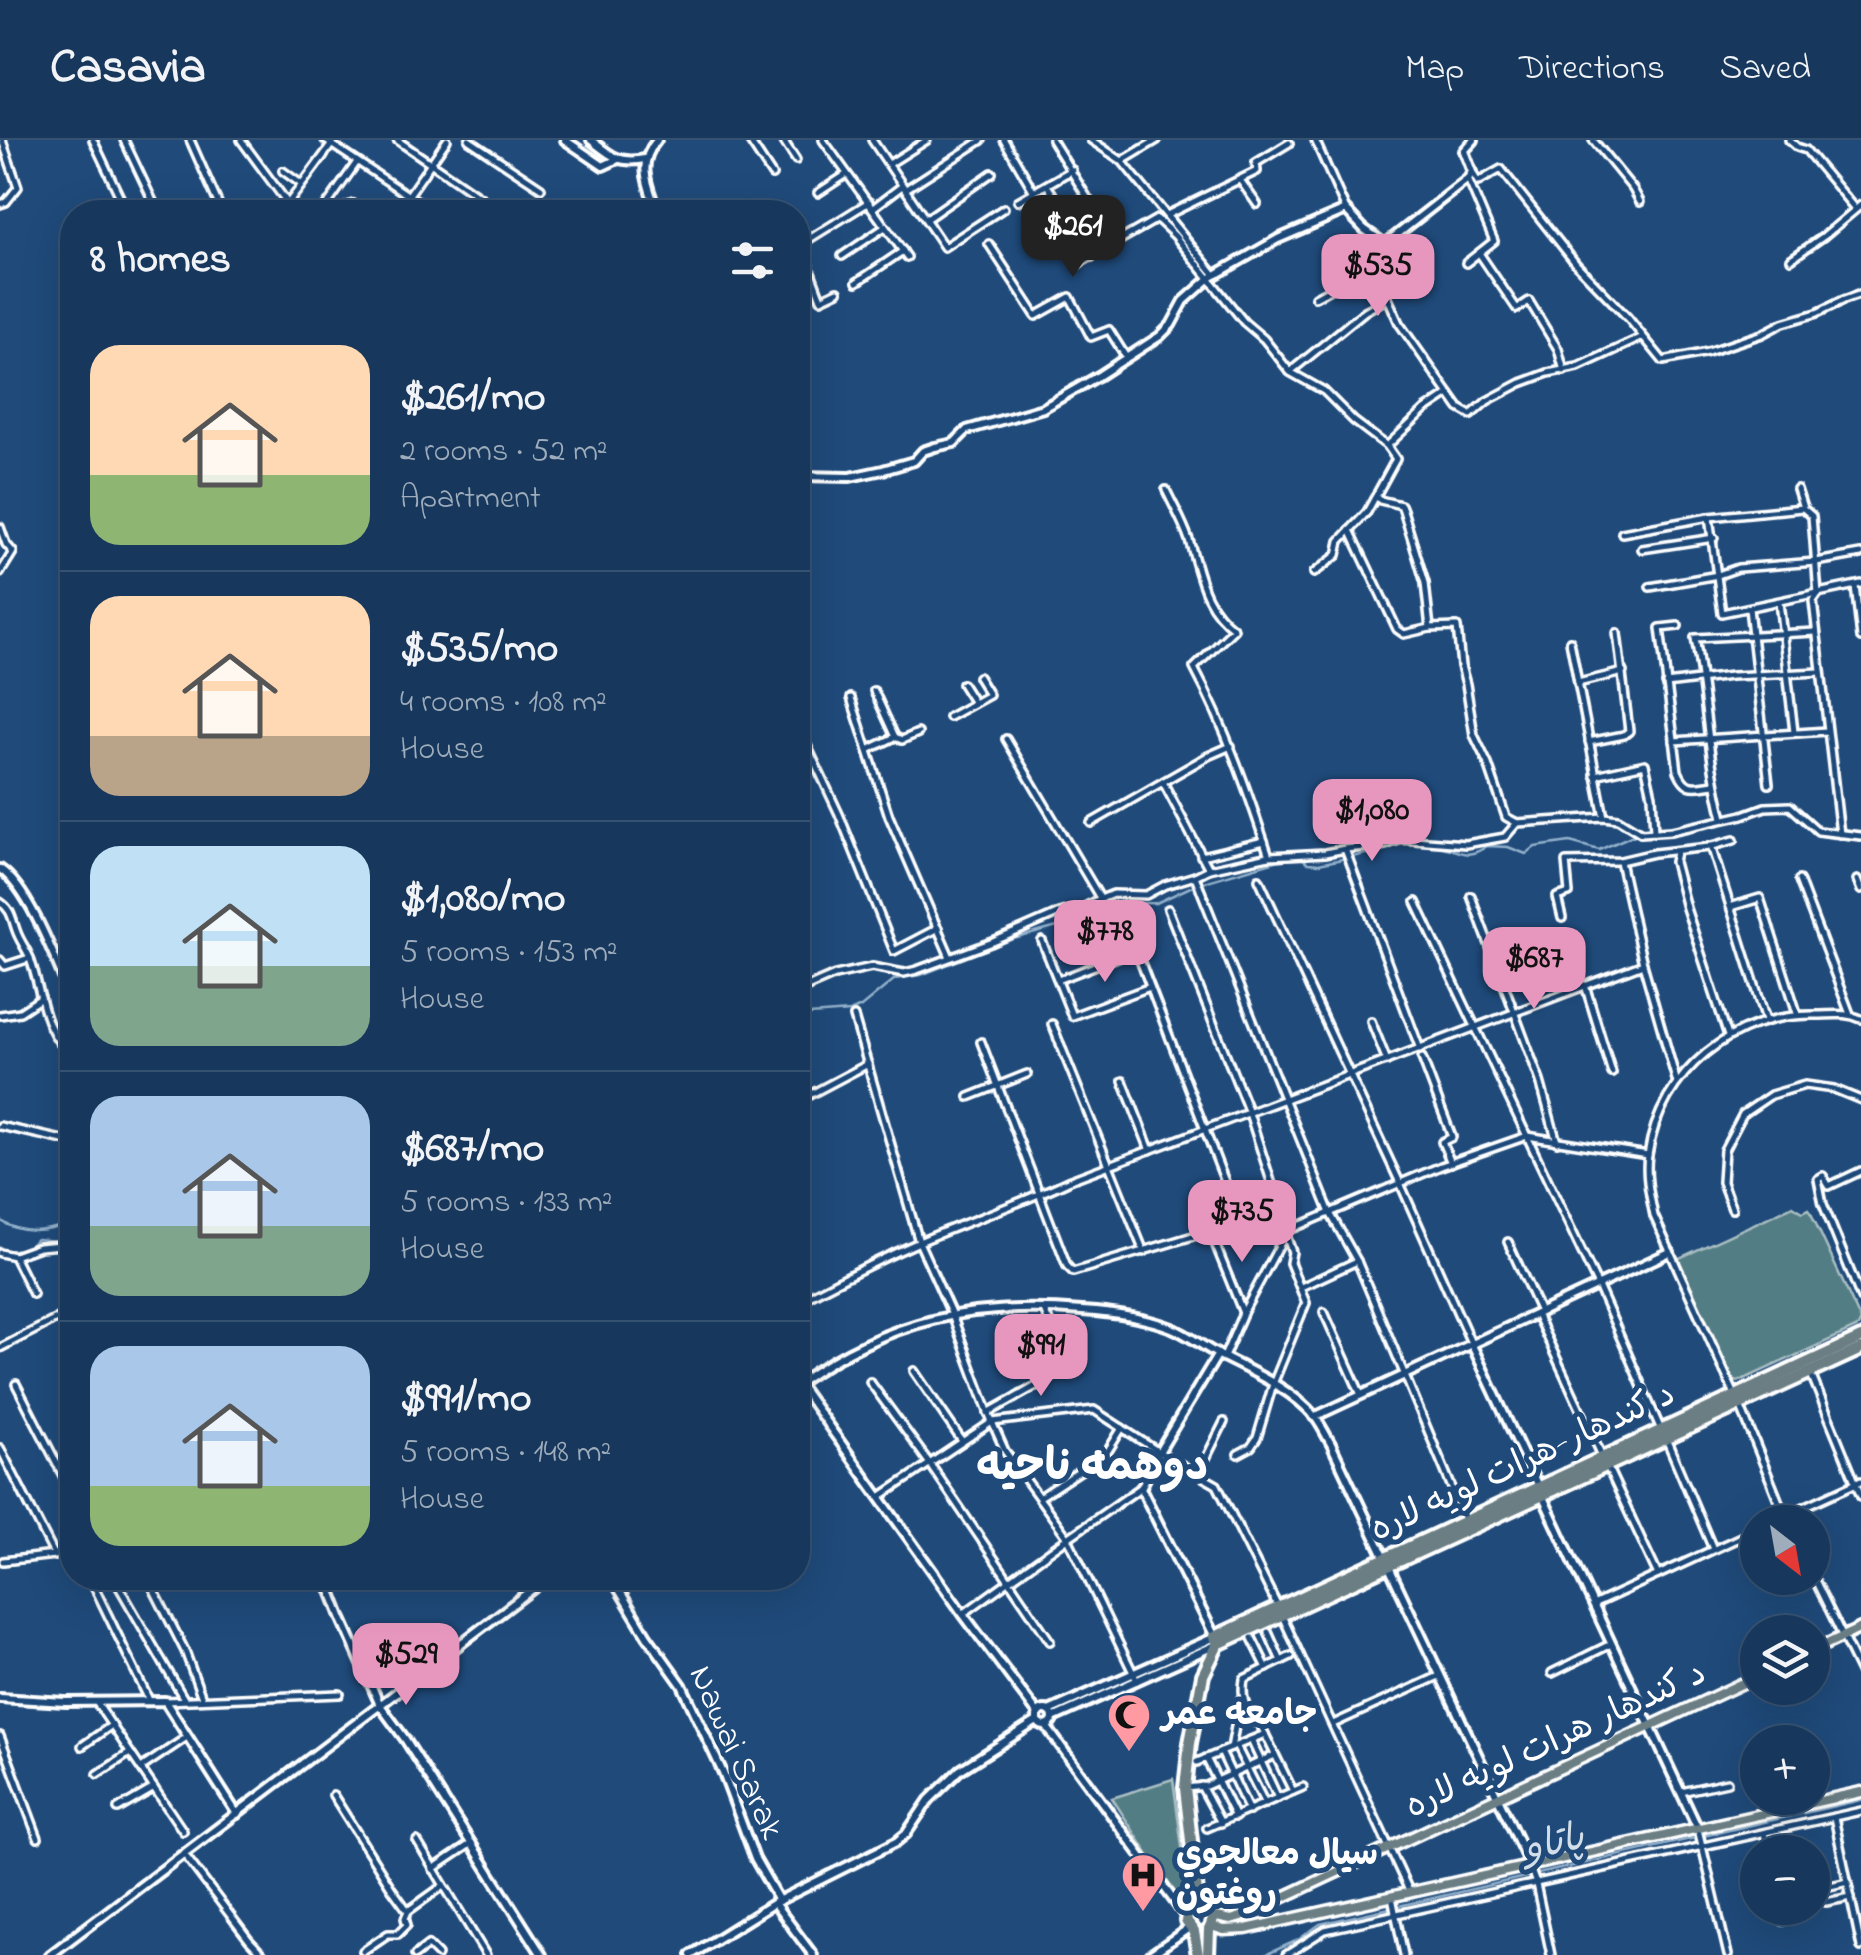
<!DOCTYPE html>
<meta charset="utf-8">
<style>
body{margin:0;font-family:"Indie Flower","Playpen Sans Arabic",sans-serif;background:#203f62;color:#f1f3f6;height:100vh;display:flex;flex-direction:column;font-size:38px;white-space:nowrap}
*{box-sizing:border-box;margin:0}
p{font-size:32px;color:#9eacbb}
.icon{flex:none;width:55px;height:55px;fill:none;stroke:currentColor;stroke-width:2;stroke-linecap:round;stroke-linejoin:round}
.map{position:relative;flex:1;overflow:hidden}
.drawer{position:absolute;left:60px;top:60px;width:750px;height:1390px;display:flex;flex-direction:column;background:#17385c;border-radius:40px;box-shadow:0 10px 40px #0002,0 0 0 2px #365272}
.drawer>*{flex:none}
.needle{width:65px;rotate:149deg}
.tools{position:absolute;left:1740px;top:1365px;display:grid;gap:20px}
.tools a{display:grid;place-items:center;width:90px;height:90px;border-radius:50%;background:#17385c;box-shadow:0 10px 40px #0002,0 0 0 2px #365272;font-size:50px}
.price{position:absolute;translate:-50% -85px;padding:0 22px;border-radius:20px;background:#e797bd;color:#111;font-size:32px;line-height:65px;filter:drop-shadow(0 2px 5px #0008)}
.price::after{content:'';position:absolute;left:50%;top:60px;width:30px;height:22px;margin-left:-15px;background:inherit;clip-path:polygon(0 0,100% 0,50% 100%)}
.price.current{background:#222;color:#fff}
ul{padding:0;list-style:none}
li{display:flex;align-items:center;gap:30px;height:250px;padding:0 30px}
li+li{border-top:2px solid #365272}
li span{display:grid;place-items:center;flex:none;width:280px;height:200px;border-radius:30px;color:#555}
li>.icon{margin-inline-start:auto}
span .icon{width:120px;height:120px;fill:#fffc;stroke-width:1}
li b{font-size:42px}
h2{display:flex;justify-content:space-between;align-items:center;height:120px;padding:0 30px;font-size:42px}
header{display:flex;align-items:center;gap:60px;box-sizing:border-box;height:140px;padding:0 50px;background:#17385c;border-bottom:2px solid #365272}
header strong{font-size:48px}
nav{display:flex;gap:55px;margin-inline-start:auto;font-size:35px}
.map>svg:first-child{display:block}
</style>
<header>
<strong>Casavia</strong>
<nav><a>Map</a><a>Directions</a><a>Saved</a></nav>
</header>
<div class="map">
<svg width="1861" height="1815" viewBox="0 0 1861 1815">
<rect width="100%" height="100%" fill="#1f4a7a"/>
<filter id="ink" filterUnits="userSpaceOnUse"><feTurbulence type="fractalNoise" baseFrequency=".01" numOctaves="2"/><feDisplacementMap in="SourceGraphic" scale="20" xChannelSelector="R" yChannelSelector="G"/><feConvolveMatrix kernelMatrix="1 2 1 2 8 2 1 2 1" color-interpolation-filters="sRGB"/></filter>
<g filter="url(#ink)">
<g fill="#537d84" stroke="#a9bec2" stroke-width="2.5">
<path d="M1793 1066 1803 1072 1809 1069 1861 1181 1858 1187 1738 1242 1732 1240 1677 1119Z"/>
<path d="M1173 1639 1188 1752 1178 1760 1112 1658Z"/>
</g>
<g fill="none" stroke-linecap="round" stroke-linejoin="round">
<g stroke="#92b0ca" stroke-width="2.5">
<path d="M1728 681C1745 679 1767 668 1782 670 1797 672 1803 685 1814 693 1826 700 1847 698 1861 699"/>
<path d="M1298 715 1308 723 1319 724 1389 709C1401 702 1425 703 1439 706 1460 710 1466 721 1487 706L1508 707 1526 714 1535 707 1570 702 1599 710 1631 696 1670 695 1701 687"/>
<path d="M798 879 809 875 850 872 861 867 895 839 921 835 1010 800 1072 783 1090 775 1106 764 1156 763 1197 744 1290 717"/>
<path d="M0 1080C22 1096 49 1092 72 1082"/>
<path d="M0 1107 5 1111 25 1109 37 1099 57 1101 72 1098"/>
<path d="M1265 1815 1298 1800 1320 1784 1861 1660"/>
</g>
<g stroke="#fff" stroke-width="12">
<g id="street">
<path d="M93 0 127 72"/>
<path d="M124 0 158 72"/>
<path d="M190 0 221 70"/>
<path d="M241 0 294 72"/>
<path d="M325 0 409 56 438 72"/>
<path d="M397 0 490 64"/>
<path d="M469 0 541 48"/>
<path d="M749 0 772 35"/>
<path d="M783 0 796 20"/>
<path d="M823 0 907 117"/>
<path d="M872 0 944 107 1004 68"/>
<path d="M1004 0 1034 52"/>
<path d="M1052 0 1115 103"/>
<path d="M1091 0 1122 21 1215 135"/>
<path d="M1315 0 1346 70"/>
<path d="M1593 0 1633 49 1640 62"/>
<path d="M1789 0 1797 7 1806 10 1855 69"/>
<path d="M1122 21 1157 0"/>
<path d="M889 24 927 0"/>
<path d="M283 31 301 44"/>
<path d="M1472 32 1478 42 1501 29 1577 125 1628 178 1663 221 1708 212 1762 194 1783 183 1817 173 1844 160 1861 154"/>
<path d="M1240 40 1257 64"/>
<path d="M1047 45 1092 117"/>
<path d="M906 49 982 0"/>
<path d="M818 53 847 34"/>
<path d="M1018 61 1072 30"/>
<path d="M0 64 6 62 18 47 2 0"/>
<path d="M287 65 332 4"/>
<path d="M873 68 902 46"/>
<path d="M322 72 357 22"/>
<path d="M334 72 353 64 358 72"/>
<path d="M397 72 447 0"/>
<path d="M1167 75 1257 31 1256 23 1289 3"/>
<path d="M926 79 992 33"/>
<path d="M989 104 1036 176 1070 157 1091 197 1109 190 1126 217"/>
<path d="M1385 104 1370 118 1399 183 1459 268 1471 275 1487 261 1521 243 1548 233 1578 227 1643 197"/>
<path d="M801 105 821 159 838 151"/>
<path d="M798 106 869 62"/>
<path d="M1479 113 1517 169 1529 161 1558 209 1564 231"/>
<path d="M842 116 885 87"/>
<path d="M1791 119 1824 96 1861 65"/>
<path d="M1466 123 1494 101 1468 39"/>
<path d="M1078 124 1157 79 1175 96 1244 182 1264 199 1290 232 1324 251 1354 281 1387 306 1396 319 1367 372 1340 401 1337 415 1314 433"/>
<path d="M857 142 903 111"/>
<path d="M1315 157 1373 126"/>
<path d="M1291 231 1365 171 1388 158"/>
<path d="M1387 306 1425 270 1449 254"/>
<path d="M1797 349 1803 368 1812 376 1818 454 1813 461 1840 694"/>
<path d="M1166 350C1174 367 1183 382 1189 400 1200 435 1203 466 1234 489L1194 528C1226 588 1248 652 1269 716"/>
<path d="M1377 357 1380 360 1401 365 1403 370 1425 443 1430 488 1457 487 1461 526 1466 544 1474 595 1488 624 1506 677 1517 683 1604 677 1618 679 1641 693 1671 691 1743 675 1765 667 1790 666 1818 691 1861 696"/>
<path d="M1709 377 1722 473 1861 444"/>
<path d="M0 387 6 404 13 412 0 433"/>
<path d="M1350 390 1397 489 1404 494 1430 488"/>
<path d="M1622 393 1709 377 1802 368"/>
<path d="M1642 409 1714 398"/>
<path d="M1855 446 1861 498"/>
<path d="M1650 447 1718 435 1738 428 1816 422 1861 414"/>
<path d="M1779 462 1794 592"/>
<path d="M1749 468 1769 644"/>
<path d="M1678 486 1660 488 1678 631C1687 652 1695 646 1715 644"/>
<path d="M1570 501 1604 677"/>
<path d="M1578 543 1623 532"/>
<path d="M962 544 974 563"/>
<path d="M1666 544 1731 536 1821 532"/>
<path d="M874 551 895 597"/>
<path d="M851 558 889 676 950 817"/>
<path d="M949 577 989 555 978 537"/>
<path d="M803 597 839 674 894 811 938 788"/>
<path d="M1006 599 1100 758"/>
<path d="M1674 601 1827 591"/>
<path d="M1589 602 1624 595 1629 591 1617 493"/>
<path d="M868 610 895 597 902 600 918 593"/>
<path d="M1595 635 1645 624 1652 655 1654 692"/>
<path d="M1163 642 1209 729"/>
<path d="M1723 678C1708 619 1706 558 1695 498L1816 492"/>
<path d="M1091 683 1208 616 1231 606"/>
<path d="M1711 706 1766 880"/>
<path d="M1345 709 1420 909"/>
<path d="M1676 712 1674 722 1686 768 1728 896"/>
<path d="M1201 716 1264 701"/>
<path d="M1620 721 1643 824 1677 943"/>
<path d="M1195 736 1330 1073 1357 1121 1465 1379"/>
<path d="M1259 739 1400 1043 1471 1203"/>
<path d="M1799 740 1850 874"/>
<path d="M1857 740 1861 750"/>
<path d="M1471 756 1540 941 1557 1002"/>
<path d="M0 762C13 770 12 782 18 795 21 802 26 809 29 816 42 849 41 891 72 915"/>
<path d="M1093 762 1113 754 1146 755 1165 745 1195 736 1209 729 1269 716 1325 713 1345 709 1385 705 1401 699 1466 704 1505 697 1517 683"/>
<path d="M1416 762 1598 1146 1661 1290"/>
<path d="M1730 767 1760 758 1797 873"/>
<path d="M1168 769 1249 973 1287 1091"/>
<path d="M1562 778 1557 757 1569 753 1566 722 1620 721 1654 713 1709 707 1734 700"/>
<path d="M1042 801 1072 876 1150 847"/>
<path d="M0 820 5 826 30 818"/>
<path d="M1058 840 1136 810"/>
<path d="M1585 845 1612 933"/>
<path d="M798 851 835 835 872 827 904 833 917 830 993 802 1062 772 1081 769 1092 763 1123 776 1240 1081"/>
<path d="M0 875 20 872 41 858"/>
<path d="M854 877 919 1102 952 1175 992 1282 1005 1311 1068 1398 1137 1541"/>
<path d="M1371 881 1387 921"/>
<path d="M1052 884 1144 1112"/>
<path d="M981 902 1067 1126 1073 1132 1263 1075H1270L1279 1104"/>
<path d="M1422 918 1452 997 1442 1002 1451 1023"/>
<path d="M1123 941 1150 1010"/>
<path d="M969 957 1027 934"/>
<path d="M798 961 868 924"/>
<path d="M0 986 72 1002"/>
<path d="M1861 1031 1829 1046 1823 1036 1818 1039 1823 1064 1861 1158"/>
<path d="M1732 1069 1722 1042 1724 1010 1743 974 1771 955 1805 945 1834 949 1861 960"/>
<path d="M1210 1091 1243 1173"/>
<path d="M1508 1102 1540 1172"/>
<path d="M0 1113 14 1116 39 1107 72 1104"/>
<path d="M14 1116 33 1154"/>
<path d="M1301 1147 1357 1121"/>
<path d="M798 1162C837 1141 876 1121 917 1103 968 1081 1020 1064 1070 1040L1643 824"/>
<path d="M1043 1168 1063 1213"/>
<path d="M1324 1172 1361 1255"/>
<path d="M1536 1174 1602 1316"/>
<path d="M0 1208 72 1171"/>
<path d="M1224 1217 1243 1173 1287 1091 1441 1026 1527 996 1648 1015"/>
<path d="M914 1231 962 1301"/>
<path d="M1811 1234 1861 1356"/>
<path d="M870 1242 930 1324 1050 1501"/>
<path d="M16 1244 72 1353"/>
<path d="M1735 1255 1654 1076C1650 1056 1645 1035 1648 1015 1660 932 1734 873 1816 875 1832 875 1846 872 1861 879"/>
<path d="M1740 1265 1787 1382"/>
<path d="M988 1273 1070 1227"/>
<path d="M1667 1301 1713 1409"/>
<path d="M0 1308 55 1416"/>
<path d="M1238 1314 1251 1307 1257 1298 1273 1244 1306 1163 1290 1123 1292 1112 1286 1095"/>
<path d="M1607 1326 1658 1435"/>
<path d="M1198 1334 1224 1282"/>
<path d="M880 1357 992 1282 1094 1270 1159 1312 1217 1345 1278 1467 1410 1753"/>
<path d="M1040 1357 1106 1314 1122 1288"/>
<path d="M1771 1382 1861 1341"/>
<path d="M3 1421 72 1413"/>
<path d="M1812 1434 1861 1534"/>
<path d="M90 1438 149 1560"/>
<path d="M114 1438 184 1559"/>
<path d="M148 1438 185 1511 202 1558"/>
<path d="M1593 1465 1758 1389"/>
<path d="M963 1474 1068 1398 1140 1348"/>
<path d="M1268 1492 1281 1521"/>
<path d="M1252 1498 1267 1528"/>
<path d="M1291 1516 1244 1539C1241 1557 1245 1566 1254 1582L1258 1580 1293 1651"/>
<path d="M1552 1533 1611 1504"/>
<path d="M165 1561 340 1554"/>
<path d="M96 1562 183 1691"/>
<path d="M1333 1584 1439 1536"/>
<path d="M0 1596 38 1698"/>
<path d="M1251 1600 1278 1658"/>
<path d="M82 1606 112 1585"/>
<path d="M1236 1606 1265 1664"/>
<path d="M1231 1608 1240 1560"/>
<path d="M1221 1612 1249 1671"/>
<path d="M1206 1618 1235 1677"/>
<path d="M1197 1622 1265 1594"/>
<path d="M141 1628 187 1597"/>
<path d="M98 1634 130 1613"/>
<path d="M1201 1646 1221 1683"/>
<path d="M1185 1648 1206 1646 1275 1615"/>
<path d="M1681 1652 1727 1642"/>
<path d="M333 1655 392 1749 408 1771"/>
<path d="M118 1669 154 1648"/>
<path d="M1834 1677 1861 1807"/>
<path d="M1207 1688 1303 1647"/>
<path d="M1698 1689 1728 1815"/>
<path d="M1764 1693 1769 1712"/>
<path d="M417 1701 486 1815"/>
<path d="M184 1714 249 1800 263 1815"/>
<path d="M1530 1727 1536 1744 1551 1815"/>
<path d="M433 1729 472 1703"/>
<path d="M1812 1750 1848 1742"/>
<path d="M1392 1757 1404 1815"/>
<path d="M1826 1762 1851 1757"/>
<path d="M1781 1768 1783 1781"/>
<path d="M363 1811 388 1794H398L407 1785 405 1778 408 1771 443 1746"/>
<path d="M415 1815 428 1805 438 1815"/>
<path d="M1286 1815 1325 1790 1861 1671"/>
</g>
</g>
<g stroke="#fff" stroke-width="14">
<g id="secondary">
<path d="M565 0 603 26 618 19"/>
<path d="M591 0C611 16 618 24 645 19"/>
<path d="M657 72C648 44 636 25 657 0"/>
<path d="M798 336 850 337 883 330 914 321 923 311 935 307 954 303 967 290 1043 268 1100 235 1160 196 1171 185 1184 161 1210 138 1278 99 1346 70 1364 89 1385 104 1468 39 1472 32 1464 11 1474 0"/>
<path d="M0 729C30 749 57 824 72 859"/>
<path d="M1471 1203 1698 1689"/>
<path d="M798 1243 963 1474 1038 1574"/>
<path d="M799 1243C889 1179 974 1162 1082 1171 1112 1173 1144 1177 1172 1188 1189 1195 1203 1207 1219 1215 1249 1230 1294 1250 1315 1277 1321 1285 1326 1295 1331 1304L1530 1726"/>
<path d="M1314 1277 1670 1112"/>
<path d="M326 1438 342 1479 380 1565 547 1438"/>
<path d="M612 1438 647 1496 682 1545 723 1633 755 1719 779 1761"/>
<path d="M0 1558 65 1562 165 1561 237 1674"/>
<circle cx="1045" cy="1578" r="8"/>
<path d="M1049 1571 1215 1497 1141 1348 1159 1312 1218 1214"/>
<path d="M1053 1578 1216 1505"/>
<path d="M1046 1586 1186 1777"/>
<path d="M774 1763 813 1815"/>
<path d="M50 1815 380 1565 405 1599 542 1815"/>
<path d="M691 1815 774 1763 896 1702 906 1694 929 1660 960 1630 1037 1581"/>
<path d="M1150 1815 1189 1788"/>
</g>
</g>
<g stroke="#fff" stroke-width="15">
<g id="primary">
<path d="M1812 1511 1861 1488"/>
<path d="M1212 1776 1231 1780 1241 1777 1758 1536"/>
<path d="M1211 1786 1224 1790 1246 1789 1861 1652"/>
</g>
</g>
<g stroke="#fff" stroke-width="18">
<g id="highway">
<path d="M1218 1504 1215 1497 1861 1198"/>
<path d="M1196 1767 1197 1753 1185 1648 1190 1603 1203 1535 1218 1504 1861 1209"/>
<path d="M1196 1767 1188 1773 1186 1781 1194 1792 1198 1815"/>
<path d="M1196 1767H1201L1210 1772 1213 1780 1209 1790"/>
<path d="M1208 1815 1209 1790"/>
</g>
</g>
<use href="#street" stroke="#1f4a7a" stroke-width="5"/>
<use href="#secondary" stroke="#1f4a7a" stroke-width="6"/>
<use href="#primary" stroke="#6b7e84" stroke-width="8"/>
<use href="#highway" stroke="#6b7e84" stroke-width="10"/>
</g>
</g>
<defs>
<g id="mosque-pin" transform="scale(2.25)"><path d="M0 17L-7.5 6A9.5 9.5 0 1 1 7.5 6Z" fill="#ff9aa2" stroke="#1f4a7a"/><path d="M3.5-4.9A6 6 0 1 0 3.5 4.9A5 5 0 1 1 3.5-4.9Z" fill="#111"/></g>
<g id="hospital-pin" transform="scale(2.25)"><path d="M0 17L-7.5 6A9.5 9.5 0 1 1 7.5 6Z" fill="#ff9aa2" stroke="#1f4a7a"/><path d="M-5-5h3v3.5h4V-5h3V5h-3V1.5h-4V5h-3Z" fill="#111"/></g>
</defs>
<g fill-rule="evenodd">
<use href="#mosque-pin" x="1129" y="1575"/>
<use href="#hospital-pin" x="1143" y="1735"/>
</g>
<g text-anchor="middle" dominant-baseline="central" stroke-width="10" stroke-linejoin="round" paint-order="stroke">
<g font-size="35" fill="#fff" stroke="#1f4a7a">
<text transform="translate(1523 1323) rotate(-25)">د کندهار-هرات لويه لاره</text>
<text transform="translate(1556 1601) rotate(-25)">د کندهار هرات لویه لاره</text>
<text transform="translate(735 1613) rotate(66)">Nawai Sarak</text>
</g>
<g font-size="35" font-weight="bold" fill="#fff" stroke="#1f4a7a" text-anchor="start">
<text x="1162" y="1575">جامعه عمر</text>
<text x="1176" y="1715">سيال معالجوي<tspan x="1176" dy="40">روغتون</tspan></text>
</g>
<g font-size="38" font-style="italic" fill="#d2dee9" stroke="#1f4a7a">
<text transform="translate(1554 1705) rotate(-13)">پاتاو</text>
</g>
<g font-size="45" font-weight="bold" fill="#fff" stroke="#1f4a7a">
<text x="1092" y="1328">دوهمه ناحیه</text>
</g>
</g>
</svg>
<div class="tools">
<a><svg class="needle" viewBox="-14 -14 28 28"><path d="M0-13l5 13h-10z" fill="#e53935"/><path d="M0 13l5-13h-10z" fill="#9eacbb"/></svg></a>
<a><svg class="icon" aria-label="layers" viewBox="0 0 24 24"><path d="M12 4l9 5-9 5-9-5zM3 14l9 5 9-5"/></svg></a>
<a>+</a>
<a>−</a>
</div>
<b class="price current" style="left:1073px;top:140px">$261</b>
<b class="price" style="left:1378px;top:179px">$535</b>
<b class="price" style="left:1372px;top:724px">$1,080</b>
<b class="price" style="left:1105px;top:845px">$778</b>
<b class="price" style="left:1534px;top:872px">$687</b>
<b class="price" style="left:1242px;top:1125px">$735</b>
<b class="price" style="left:1041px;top:1259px">$991</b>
<b class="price" style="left:406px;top:1568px">$529</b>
<section class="drawer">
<h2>8 homes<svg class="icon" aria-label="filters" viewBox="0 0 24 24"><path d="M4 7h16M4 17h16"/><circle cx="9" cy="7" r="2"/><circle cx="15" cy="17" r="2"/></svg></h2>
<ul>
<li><span style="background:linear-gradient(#ffd9b3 65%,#8fb573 0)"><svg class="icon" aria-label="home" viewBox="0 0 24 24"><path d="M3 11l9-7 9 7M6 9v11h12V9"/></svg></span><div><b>$261/mo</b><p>2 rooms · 52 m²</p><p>Apartment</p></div></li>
<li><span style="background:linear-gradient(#ffd9b3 70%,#b9a48a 0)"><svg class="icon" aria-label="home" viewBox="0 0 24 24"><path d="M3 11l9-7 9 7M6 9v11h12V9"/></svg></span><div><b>$535/mo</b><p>4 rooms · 108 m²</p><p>House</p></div></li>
<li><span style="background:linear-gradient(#bfe0f5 60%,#7fa58c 0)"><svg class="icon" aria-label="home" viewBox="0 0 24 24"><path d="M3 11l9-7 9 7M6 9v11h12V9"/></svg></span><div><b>$1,080/mo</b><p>5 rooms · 153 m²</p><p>House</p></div></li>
<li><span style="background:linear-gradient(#a9c7e8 65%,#7fa58c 0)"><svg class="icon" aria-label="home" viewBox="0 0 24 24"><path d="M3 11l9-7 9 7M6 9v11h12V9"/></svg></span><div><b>$687/mo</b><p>5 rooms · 133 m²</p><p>House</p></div></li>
<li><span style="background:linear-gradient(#a9c7e8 70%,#8fb573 0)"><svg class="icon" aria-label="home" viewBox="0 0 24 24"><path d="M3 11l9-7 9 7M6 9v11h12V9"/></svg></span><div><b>$991/mo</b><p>5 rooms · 148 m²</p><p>House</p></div></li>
</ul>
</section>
</div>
